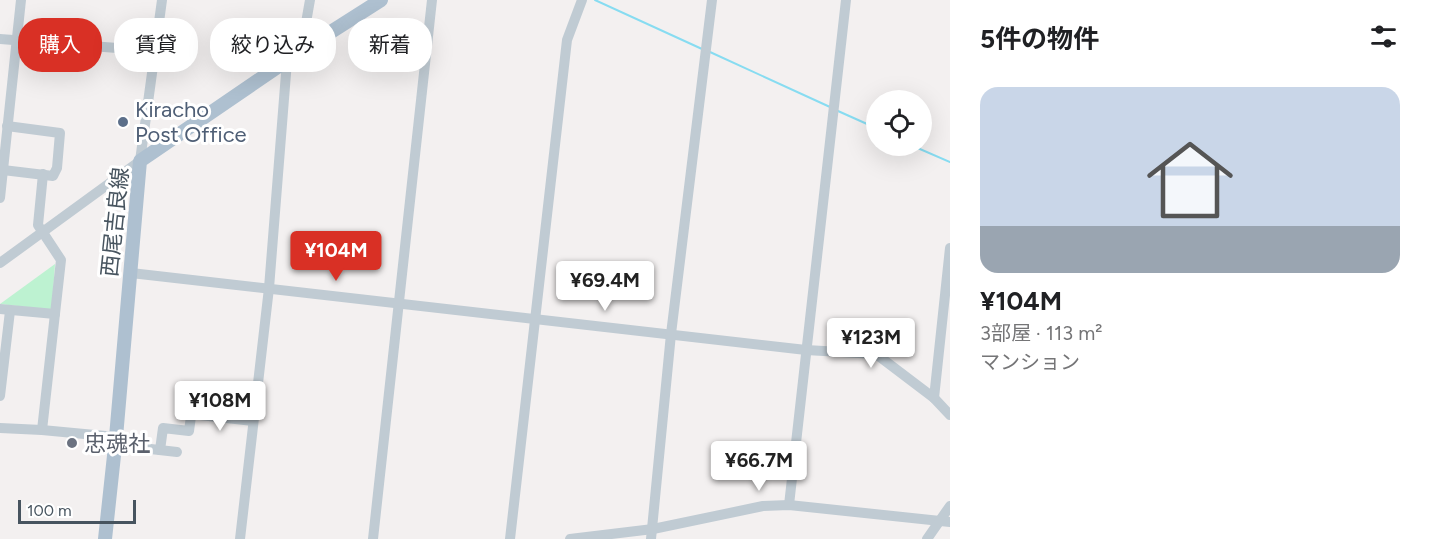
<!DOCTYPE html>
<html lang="ja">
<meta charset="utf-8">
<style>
body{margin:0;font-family:Figtree,"Noto Sans JP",sans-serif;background:#f2f2f2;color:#202124;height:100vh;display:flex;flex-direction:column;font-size:22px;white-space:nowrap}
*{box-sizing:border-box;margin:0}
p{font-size:20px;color:#757577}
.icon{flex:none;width:33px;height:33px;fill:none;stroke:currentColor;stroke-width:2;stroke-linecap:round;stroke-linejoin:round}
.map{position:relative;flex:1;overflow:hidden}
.sheet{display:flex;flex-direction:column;background:#fff;width:480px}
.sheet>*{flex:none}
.banner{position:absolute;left:18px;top:18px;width:570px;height:54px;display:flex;gap:12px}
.fabs{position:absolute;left:866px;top:90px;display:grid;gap:12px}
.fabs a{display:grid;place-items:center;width:66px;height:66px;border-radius:50%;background:#fff;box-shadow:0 6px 24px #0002;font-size:30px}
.scale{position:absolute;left:18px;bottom:15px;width:118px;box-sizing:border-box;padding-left:6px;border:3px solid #47545f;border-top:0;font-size:16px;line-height:21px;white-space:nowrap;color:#47545f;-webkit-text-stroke:4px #fff;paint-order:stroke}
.price{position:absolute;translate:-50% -51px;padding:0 14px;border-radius:6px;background:#fff;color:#222;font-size:20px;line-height:39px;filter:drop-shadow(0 2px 3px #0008)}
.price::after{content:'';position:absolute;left:50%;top:36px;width:18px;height:14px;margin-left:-9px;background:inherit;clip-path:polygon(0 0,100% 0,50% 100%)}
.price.active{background:#d93025;color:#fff}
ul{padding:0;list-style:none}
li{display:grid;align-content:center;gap:12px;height:318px;padding:0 30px}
li span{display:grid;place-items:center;height:186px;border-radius:18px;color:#555}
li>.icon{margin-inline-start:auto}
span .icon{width:108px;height:108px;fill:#fffc;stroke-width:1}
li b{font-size:26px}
h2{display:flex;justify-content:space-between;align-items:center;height:72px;padding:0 30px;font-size:26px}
.pill{padding:0 21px;border-radius:24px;background:#fff;box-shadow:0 6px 24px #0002;font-size:21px;line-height:54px}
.pill.active{background:#d93025;color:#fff}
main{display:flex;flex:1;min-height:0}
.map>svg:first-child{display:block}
</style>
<main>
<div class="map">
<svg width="950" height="539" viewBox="0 0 950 539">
<rect width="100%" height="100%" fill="#f3f0f0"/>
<path fill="#bdf2d1" d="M55 264 52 310 0 304Z"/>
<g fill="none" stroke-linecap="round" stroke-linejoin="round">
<g stroke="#87dcf1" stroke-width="2">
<path d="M595 0 702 49"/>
<path d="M710 52 830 107"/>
<path d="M838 111 876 128"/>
<path d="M913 146 950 162"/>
</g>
<g stroke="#c0cbd3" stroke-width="10">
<path d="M0 39 156 51"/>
<path d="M301 51 310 0"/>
<path d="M3 170 53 176 57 168 60 133 7 126"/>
<path d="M0 198 21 0"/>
<path d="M0 263 140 161 162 0"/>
<path d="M131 273 806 350 876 354 934 398 950 415"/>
<path d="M0 309 55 314"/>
<path d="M0 396 10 311"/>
<path d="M934 398 950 248"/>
<path d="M191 414 253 421"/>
<path d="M0 428 42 430 116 437"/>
<path d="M42 430 61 260 38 225 43 174"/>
<path d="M115 445 177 452"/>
<path d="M160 450 163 428 189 431 194 394 255 401"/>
<path d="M789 505 846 0"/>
<path d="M240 539 269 288 287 61"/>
<path d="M373 539 432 0"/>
<path d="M510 539 567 40 582 0"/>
<path d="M570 539 653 529 763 506 789 505 950 522"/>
<path d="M651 539 671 334 712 0"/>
<path d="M927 539 950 506"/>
</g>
<path stroke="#aec0d0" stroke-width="14" d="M105 539 116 437 140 161 301 51 381 0"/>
</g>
<circle fill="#5c6f8a" stroke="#fff" stroke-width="2" cx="123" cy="122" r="6"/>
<circle fill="#6b7280" stroke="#fff" stroke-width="2" cx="72" cy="443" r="6"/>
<g text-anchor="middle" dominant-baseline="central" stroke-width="6" stroke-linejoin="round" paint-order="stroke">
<g font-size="22" fill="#4e5e75" stroke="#fff" text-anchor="start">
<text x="135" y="109">Kiracho<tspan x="135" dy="25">Post Office</tspan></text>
</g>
<g font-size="22" fill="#47545f" stroke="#fff">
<text transform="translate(115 222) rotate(-84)">西尾吉良線</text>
</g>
<g font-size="22" fill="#5b616d" stroke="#fff" text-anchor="start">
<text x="84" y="443">忠魂社</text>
</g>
</g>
</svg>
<div class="fabs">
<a><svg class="icon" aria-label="locate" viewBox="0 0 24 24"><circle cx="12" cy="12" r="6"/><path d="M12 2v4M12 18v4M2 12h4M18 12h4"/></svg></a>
</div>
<div class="scale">100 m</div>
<b class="price active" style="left:336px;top:282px">¥104M</b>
<b class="price" style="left:605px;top:312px">¥69.4M</b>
<b class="price" style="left:871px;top:369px">¥123M</b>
<b class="price" style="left:220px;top:432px">¥108M</b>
<b class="price" style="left:759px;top:492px">¥66.7M</b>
<div class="banner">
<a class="pill active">購入</a>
<a class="pill">賃貸</a>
<a class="pill">絞り込み</a>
<a class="pill">新着</a>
</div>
</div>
<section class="sheet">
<h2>5件の物件<svg class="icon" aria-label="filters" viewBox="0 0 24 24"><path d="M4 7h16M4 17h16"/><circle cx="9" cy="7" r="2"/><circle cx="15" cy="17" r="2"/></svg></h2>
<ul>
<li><span style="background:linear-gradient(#c9d6e8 75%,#9aa5b1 0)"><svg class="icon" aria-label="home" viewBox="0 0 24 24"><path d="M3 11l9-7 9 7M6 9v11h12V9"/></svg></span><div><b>¥104M</b><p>3部屋 · 113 m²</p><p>マンション</p></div></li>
</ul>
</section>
</main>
